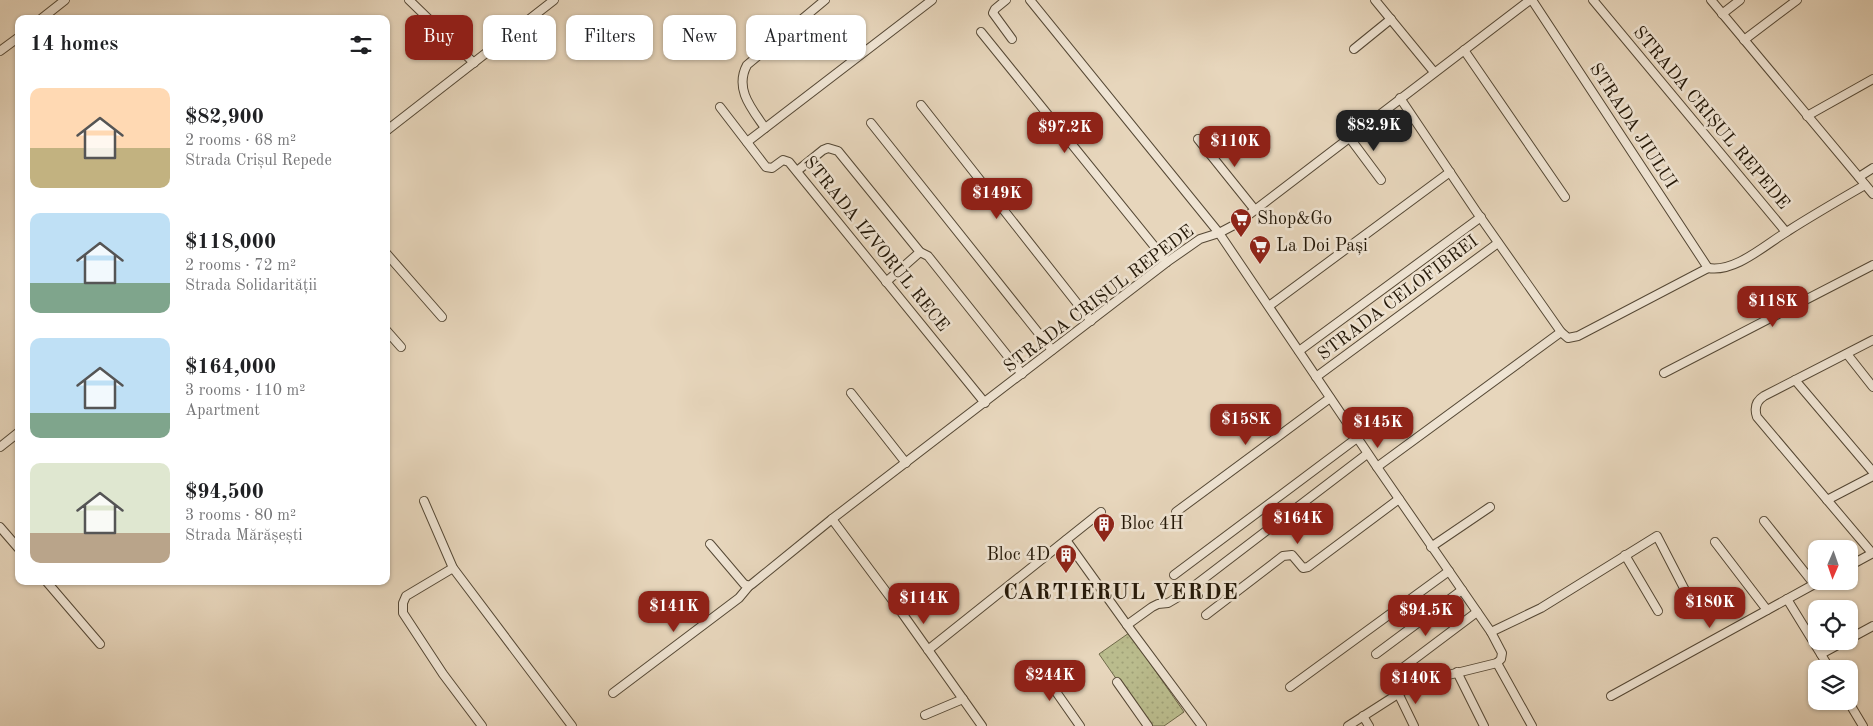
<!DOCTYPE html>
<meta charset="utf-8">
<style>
body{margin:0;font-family:"Old Standard TT",serif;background:#f2f2f2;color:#202124;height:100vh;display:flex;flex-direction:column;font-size:19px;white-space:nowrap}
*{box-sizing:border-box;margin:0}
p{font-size:16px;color:#757577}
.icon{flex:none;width:28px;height:28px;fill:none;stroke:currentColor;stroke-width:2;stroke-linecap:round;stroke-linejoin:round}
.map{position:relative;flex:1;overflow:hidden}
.drawer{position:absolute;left:15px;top:15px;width:375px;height:570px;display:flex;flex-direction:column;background:#fff;border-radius:10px;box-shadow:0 1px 4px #0004}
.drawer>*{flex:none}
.top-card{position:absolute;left:405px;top:15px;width:475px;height:45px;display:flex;gap:10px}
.needle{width:32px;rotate:182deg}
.tools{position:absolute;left:1808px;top:540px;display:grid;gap:10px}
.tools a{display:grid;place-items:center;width:50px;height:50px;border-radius:10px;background:#fff;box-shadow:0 1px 4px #0004;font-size:25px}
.price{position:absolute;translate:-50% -42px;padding:0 11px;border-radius:10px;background:#8f2418;color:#fff;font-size:16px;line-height:32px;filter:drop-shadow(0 1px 2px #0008)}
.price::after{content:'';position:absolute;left:50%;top:30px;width:15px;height:11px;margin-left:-8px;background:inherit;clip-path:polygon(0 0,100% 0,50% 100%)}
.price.on{background:#222;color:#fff}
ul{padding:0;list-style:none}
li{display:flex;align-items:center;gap:15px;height:125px;padding:0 15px}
li span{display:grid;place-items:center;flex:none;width:140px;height:100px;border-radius:10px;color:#555}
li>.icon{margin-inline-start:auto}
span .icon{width:60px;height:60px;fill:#fffc;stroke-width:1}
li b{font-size:21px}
h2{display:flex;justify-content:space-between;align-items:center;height:60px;padding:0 15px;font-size:21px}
.chip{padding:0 18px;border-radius:10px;background:#fff;box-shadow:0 1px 4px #0004;font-size:18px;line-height:45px}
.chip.on{background:#8f2418;color:#fff}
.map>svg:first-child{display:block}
</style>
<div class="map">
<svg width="1873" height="726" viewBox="0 0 1873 726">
<defs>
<pattern id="park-dots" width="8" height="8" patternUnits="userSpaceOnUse" patternTransform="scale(1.25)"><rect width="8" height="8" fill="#babc8d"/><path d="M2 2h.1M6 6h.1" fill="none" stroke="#a0a178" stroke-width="1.8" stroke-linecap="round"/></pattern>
</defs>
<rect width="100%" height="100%" fill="#e7d6bc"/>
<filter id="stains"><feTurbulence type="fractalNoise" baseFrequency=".004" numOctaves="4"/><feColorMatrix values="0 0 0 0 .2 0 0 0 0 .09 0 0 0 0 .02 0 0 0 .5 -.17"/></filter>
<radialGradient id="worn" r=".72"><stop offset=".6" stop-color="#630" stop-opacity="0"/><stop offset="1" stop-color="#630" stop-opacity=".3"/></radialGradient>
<path fill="url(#park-dots)" stroke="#6f6a4a" d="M1129 633 1184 712 1164 726H1149L1099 654Z"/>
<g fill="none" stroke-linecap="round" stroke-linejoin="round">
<g stroke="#554835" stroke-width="10">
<g id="street">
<path d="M409 0 474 63"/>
<path d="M1006 0 995 9 993 13 1012 39"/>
<path d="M1030 0 1219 233 1377 467 1491 632 1502 653 1501 659 1497 663"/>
<path d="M1375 0 1434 72"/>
<path d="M1532 0 1708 268"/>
<path d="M1593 0 1786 232"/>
<path d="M1711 0 1873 194"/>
<path d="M1722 14 1740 0"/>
<path d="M41 19 65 0"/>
<path d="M981 32 1167 262"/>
<path d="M1744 40 1797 0"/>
<path d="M1354 49 1391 19"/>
<path d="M1464 50 1565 197"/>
<path d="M0 51 19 37"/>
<path d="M1400 98 1476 211 1561 332 1568 338 1578 336 1708 268"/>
<path d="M921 105 1091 321"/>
<path d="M720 107 766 167 772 168 783 160 789 162 985 403"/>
<path d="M1807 116 1873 79"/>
<path d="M871 123 1052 350"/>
<path d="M765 128C752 109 734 89 747 65L825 0"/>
<path d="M386 131 554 0"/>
<path d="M1349 137 1381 180"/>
<path d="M1198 139 1255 210"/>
<path d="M747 142 932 0"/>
<path d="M797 171 823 150 828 148 838 151 920 252 928 256 1022 374"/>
<path d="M1859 177 1873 168"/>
<path d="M386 253 442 317"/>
<path d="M1708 268C1735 273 1766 244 1788 231 1813 215 1839 200 1865 185"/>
<path d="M886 282 920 252"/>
<path d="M1269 306 1450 172"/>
<path d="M386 330 401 347"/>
<path d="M1299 351 1481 217"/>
<path d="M1847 354 1873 387"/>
<path d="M1664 373 1873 265"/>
<path d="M1316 377 1498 243"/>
<path d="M1795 380 1873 472"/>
<path d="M851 393 906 463"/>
<path d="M0 447 19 432"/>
<path d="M1377 467 1561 332"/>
<path d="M1827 500 1873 476"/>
<path d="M424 501 453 568 572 726"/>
<path d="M1176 512 1330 398"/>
<path d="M832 519 902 613 982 726"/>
<path d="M1764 521 1814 584"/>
<path d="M0 527 19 549"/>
<path d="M1066 540 1127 625 1202 726"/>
<path d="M1715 542 1767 610"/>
<path d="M710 544 744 584 749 586 752 584 832 519 1167 262 1200 239 1219 233 1238 223 1530 0"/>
<path d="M1431 547 1490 507"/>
<path d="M1872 553 1757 417C1754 408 1756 401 1764 396L1873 340"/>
<path d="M1625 555 1658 611"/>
<path d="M1849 566 1873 553"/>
<path d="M453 568 406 596 403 603V613L443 674 482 726"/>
<path d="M1174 575 1357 438"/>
<path d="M46 581 100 644"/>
<path d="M1787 599 1830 669"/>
<path d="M1206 615 1283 556 1292 555 1303 568 1308 567 1399 499"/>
<path d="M1127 625 1152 607 1158 604 1168 603 1185 593 1367 454"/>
<path d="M1491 632 1541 608 1657 536 1687 594"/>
<path d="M1849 639 1873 626"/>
<path d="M928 650 1101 512"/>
<path d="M1376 654 1462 590"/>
<path d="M1821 654 1845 641"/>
<path d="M1497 663 1532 726"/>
<path d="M1038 666 1080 726"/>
<path d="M1457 672 1484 726"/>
<path d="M1388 679 1477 612"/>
<path d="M1117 682 1148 726"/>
<path d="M1290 687 1449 571"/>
<path d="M613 693 739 598 749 586"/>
<path d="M1398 693 1414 726"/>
<path d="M1611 696 1820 581"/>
<path d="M1848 701 1863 726"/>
<path d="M925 715 963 699"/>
<path d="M1363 716 1369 726"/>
<path d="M1348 726 1412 685 1428 680 1497 663"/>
</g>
</g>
<use href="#street" stroke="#efe4d3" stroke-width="8"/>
</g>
<defs>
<g id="supermarket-pin" transform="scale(1.125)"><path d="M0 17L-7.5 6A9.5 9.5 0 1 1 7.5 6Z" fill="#8f2418" stroke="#efe4d3"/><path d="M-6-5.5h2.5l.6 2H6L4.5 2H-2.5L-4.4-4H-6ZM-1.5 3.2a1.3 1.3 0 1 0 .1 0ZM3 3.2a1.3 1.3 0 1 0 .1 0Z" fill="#fff"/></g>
<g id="building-pin" transform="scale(1.125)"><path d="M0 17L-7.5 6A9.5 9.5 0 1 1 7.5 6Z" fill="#8f2418" stroke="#efe4d3"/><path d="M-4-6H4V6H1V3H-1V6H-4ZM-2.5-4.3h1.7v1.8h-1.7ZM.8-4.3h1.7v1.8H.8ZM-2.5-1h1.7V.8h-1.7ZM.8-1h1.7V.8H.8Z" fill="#fff"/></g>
</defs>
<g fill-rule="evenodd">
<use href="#supermarket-pin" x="1241" y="219"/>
<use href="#supermarket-pin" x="1260" y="246"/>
<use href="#building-pin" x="1104" y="524"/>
<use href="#building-pin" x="1066" y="555"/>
</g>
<g text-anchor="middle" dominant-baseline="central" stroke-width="5" stroke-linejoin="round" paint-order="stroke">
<g font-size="18" fill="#241808" stroke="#efe4d3">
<text transform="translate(1711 118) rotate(50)">STRADA CRIȘUL REPEDE</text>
<text transform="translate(1633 126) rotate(57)">STRADA JIULUI</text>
<text transform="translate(876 244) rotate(51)">STRADA IZVORUL RECE</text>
<text transform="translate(1398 298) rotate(-37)">STRADA CELOFIBREI</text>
<text transform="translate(1099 299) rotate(-37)">STRADA CRIȘUL REPEDE</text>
</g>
<g font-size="18" fill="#241808" stroke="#efe4d3" text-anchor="start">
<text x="1257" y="219">Shop&amp;Go</text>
<text x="1276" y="246">La Doi Pași</text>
<text x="1120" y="524">Bloc 4H</text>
<text x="1050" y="555" text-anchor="end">Bloc 4D</text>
</g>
<g font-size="22" font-weight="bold" letter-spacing="1" fill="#241808" stroke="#efe4d3">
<text x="1121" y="593">CARTIERUL VERDE</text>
</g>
</g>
<rect width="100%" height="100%" filter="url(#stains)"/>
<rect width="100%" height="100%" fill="url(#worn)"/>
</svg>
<div class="tools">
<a><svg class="needle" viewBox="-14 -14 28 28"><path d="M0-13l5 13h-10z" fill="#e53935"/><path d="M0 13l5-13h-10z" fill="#757577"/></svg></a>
<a><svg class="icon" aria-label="locate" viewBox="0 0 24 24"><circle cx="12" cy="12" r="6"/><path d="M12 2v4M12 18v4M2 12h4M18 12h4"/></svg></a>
<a><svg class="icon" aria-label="layers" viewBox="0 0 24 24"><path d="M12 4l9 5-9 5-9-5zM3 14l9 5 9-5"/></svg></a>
</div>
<b class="price on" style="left:1374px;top:152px">$82.9K</b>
<b class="price" style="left:1065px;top:154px">$97.2K</b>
<b class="price" style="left:1235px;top:168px">$110K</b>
<b class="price" style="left:997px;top:220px">$149K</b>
<b class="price" style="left:1773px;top:328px">$118K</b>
<b class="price" style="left:1246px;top:446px">$158K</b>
<b class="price" style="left:1378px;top:449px">$145K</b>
<b class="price" style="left:1298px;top:545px">$164K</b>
<b class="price" style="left:924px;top:625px">$114K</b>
<b class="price" style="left:1710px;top:629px">$180K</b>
<b class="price" style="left:674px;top:633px">$141K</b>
<b class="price" style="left:1426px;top:637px">$94.5K</b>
<b class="price" style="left:1050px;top:702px">$244K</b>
<b class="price" style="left:1416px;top:705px">$140K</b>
<div class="top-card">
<a class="chip on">Buy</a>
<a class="chip">Rent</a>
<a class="chip">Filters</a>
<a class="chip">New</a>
<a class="chip">Apartment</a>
</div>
<section class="drawer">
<h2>14 homes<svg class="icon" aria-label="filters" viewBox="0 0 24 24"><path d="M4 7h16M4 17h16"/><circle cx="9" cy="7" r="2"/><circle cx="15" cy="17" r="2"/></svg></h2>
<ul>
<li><span style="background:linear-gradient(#ffd9b3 60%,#c2b280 0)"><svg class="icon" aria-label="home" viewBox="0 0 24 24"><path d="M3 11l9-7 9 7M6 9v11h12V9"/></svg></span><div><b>$82,900</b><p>2 rooms · 68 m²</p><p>Strada Crișul Repede</p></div></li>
<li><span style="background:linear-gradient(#bfe0f5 70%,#7fa58c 0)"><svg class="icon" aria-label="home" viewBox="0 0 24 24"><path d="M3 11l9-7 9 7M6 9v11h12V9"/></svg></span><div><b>$118,000</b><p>2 rooms · 72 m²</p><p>Strada Solidarității</p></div></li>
<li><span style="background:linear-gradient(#bfe0f5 75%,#7fa58c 0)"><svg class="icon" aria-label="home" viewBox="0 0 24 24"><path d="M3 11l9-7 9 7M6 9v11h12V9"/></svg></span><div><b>$164,000</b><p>3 rooms · 110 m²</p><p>Apartment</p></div></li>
<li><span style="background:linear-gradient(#dfe7d0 70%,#b9a48a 0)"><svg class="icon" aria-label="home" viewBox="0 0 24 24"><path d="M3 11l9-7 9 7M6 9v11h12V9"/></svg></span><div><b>$94,500</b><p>3 rooms · 80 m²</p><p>Strada Mărășești</p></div></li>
</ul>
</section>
</div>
